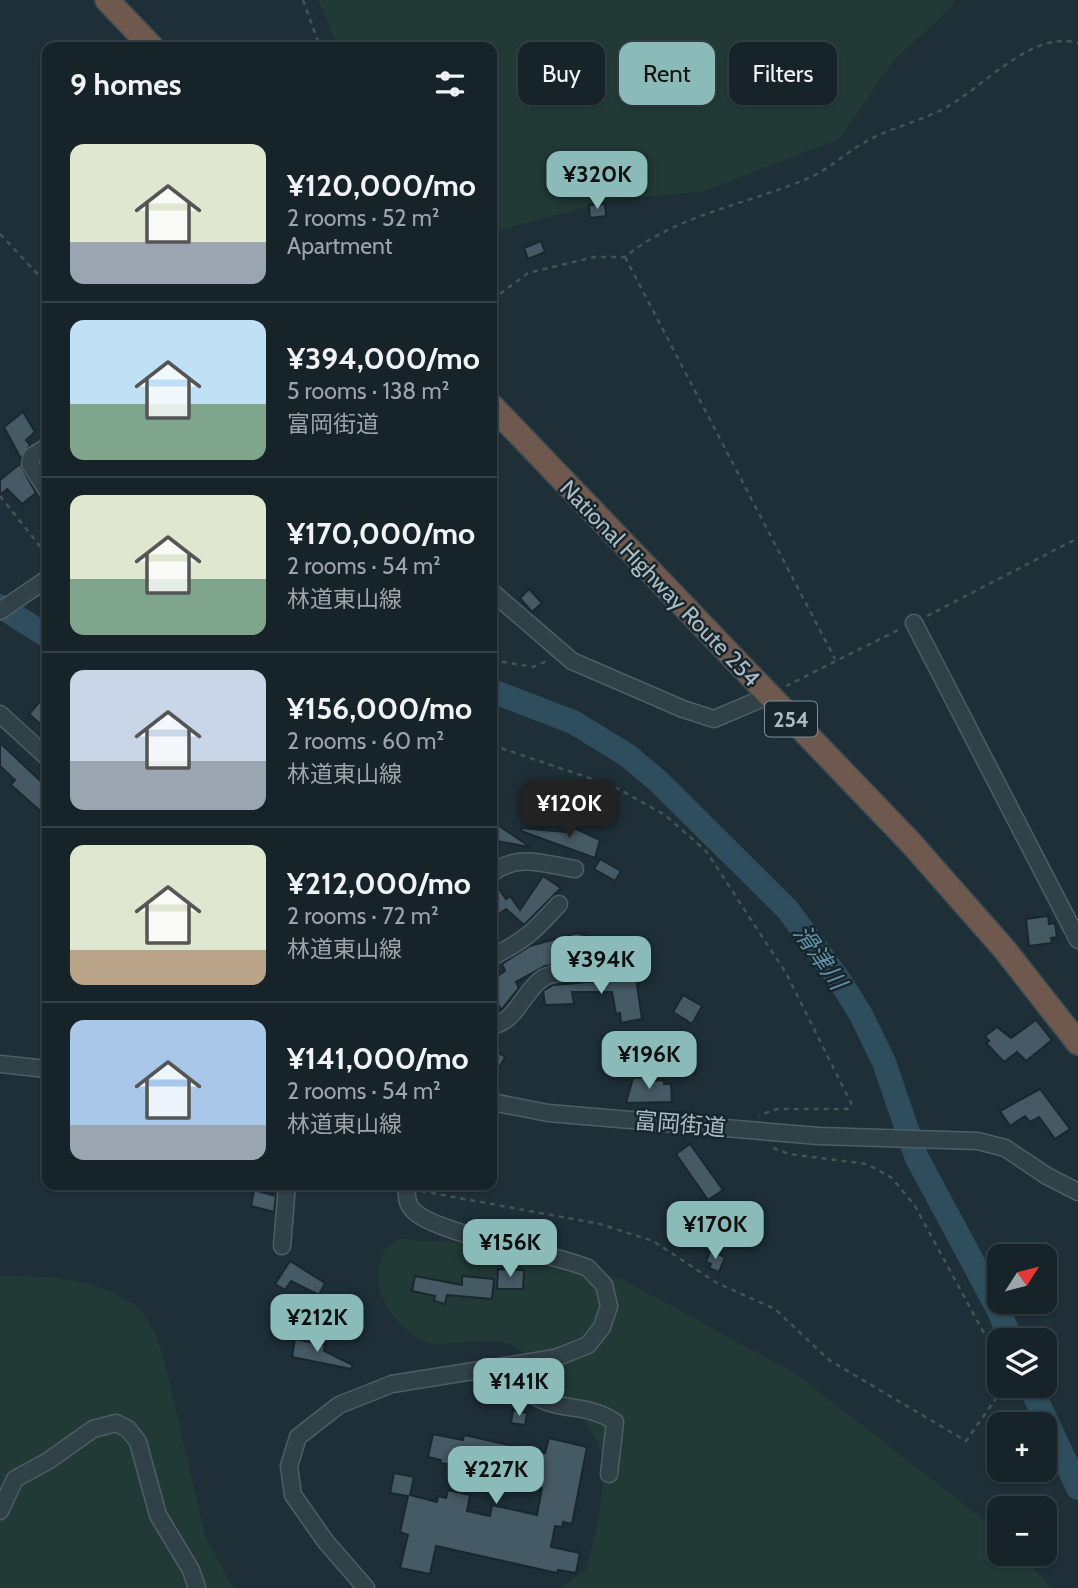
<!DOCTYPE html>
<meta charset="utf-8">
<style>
body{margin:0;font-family:Cabin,"Noto Sans JP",sans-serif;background:#1f2b31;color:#f1f3f6;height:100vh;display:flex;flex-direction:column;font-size:26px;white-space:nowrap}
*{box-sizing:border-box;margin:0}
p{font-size:23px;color:#9ea4a8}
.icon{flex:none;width:38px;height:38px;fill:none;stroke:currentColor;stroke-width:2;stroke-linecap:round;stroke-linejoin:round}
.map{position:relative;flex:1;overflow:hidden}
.details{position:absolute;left:42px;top:42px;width:455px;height:1148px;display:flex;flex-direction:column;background:#162329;border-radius:14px;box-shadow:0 2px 5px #0004,0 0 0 2px #354046}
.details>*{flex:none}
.guide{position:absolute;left:518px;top:42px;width:455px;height:63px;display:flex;gap:14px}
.needle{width:46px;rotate:54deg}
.controls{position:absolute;left:987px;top:1244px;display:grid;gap:14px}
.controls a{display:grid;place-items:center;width:70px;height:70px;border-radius:14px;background:#162329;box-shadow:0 2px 5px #0004,0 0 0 2px #354046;font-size:35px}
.price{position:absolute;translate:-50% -60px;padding:0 16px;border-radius:14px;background:#8bbbb9;color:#111;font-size:23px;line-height:46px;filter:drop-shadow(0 2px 4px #0008)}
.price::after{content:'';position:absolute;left:50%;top:42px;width:21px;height:16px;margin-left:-10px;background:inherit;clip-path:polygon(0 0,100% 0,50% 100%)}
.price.active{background:#222;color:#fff}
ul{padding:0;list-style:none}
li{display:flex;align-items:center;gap:21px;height:175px;padding:0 28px}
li+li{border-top:2px solid #354046}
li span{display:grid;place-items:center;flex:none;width:196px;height:140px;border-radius:14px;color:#555}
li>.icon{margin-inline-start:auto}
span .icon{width:84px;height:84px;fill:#fffc;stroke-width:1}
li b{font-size:30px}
h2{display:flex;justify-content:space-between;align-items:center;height:84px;padding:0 28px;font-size:30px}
.chip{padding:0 24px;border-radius:14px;background:#162329;box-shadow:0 2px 5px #0004,0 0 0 2px #354046;font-size:24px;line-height:63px}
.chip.active{background:#8bbbb9;color:#111}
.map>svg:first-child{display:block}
</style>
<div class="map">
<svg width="1078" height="1588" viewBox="0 0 1078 1588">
<rect width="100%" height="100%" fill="#1e2f37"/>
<g fill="#213a36">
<path d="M318 0H955L951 8 894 60 839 139 704 191 614 200 492 232V47H338Z"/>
<path d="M400 1239 483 1244 622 1279 796 1374 998 1531 999 1554H1020L1051 1588H560L587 1569C593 1539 609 1484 601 1453 594 1427 570 1403 552 1383 540 1370 527 1351 509 1344 484 1335 460 1346 435 1344 408 1340 380 1307 378 1280 377 1269 381 1259 385 1249Z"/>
<path d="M0 1276C40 1276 92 1277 127 1300 148 1312 157 1337 164 1359L206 1539 234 1588H0Z"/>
</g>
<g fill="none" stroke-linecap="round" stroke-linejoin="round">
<g stroke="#2e4e5e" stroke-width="24">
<path d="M0 606 47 636"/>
<path d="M492 691 573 722 627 755 658 781 788 910 840 981 860 1013 884 1062 916 1156 999 1311 1011 1340"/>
<path d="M1030 1386 1078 1488"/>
</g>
</g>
<g fill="#455a64" stroke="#19272e" stroke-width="2">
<path d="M605 204 606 216 590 218 589 205Z"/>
<path d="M541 241 545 252 528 259 524 248Z"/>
<path d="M23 412 35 432 26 440 30 445 21 459 4 427Z"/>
<path d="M20 464 36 493 22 504 7 489 0 495V480Z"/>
<path d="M529 589 542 603 532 612 520 598Z"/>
<path d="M47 693V730L29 714Z"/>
<path d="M0 743 47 787V817L11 785 15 780 0 766Z"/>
<path d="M492 821 523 842 529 847 492 840Z"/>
<path d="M568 825 600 840 595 858 521 831V828L565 832Z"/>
<path d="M600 859 621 871 615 881 594 869Z"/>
<path d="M543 876 561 888 524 925 506 909 496 916 492 910V883H495L506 899 510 896 520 910Z"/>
<path d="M1048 916 1049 924 1055 923 1057 937 1051 938 1052 943 1029 946 1026 919Z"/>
<path d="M577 933 591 937 593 944 624 937 631 959 545 966 516 982 519 988 501 1010 492 992V980L505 971 502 964 530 946Z"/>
<path d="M636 978 642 1019 621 1023 620 1013 616 1014 612 992H572L574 1004 545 1005 543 991 553 985Z"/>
<path d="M683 995 702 1006 692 1024 673 1012Z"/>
<path d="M1036 1020 1052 1040 1026 1061 1017 1052 1004 1062 986 1043 989 1041 985 1036 997 1027 1011 1038Z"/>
<path d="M492 1049 505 1057 492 1081Z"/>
<path d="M649 1077V1081L664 1080V1084H671L672 1102 626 1103 633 1078Z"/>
<path d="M1040 1089 1070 1129 1055 1139 1039 1117 1030 1122 1025 1116 1010 1126 1000 1111Z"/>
<path d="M690 1144 723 1190 708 1200 676 1154Z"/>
<path d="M254 1190 276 1196 274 1212 251 1206Z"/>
<path d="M710 1251 725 1257 719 1272 709 1268 711 1264 706 1262Z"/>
<path d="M290 1261 325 1283 319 1295 291 1281 285 1290 275 1284Z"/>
<path d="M498 1269 524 1270 523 1289H497Z"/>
<path d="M415 1276 462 1285V1276L494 1279 492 1299 447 1295 445 1304 434 1301 435 1296 412 1291Z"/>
<path d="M295 1339 325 1345 324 1351 353 1365 351 1369 292 1357Z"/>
<path d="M513 1410 527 1413 525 1425 511 1423Z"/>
<path d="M433 1434 463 1440 464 1435 545 1453 549 1438 587 1447 572 1524 563 1522 562 1527 555 1526 551 1547 580 1553 576 1573 558 1570 557 1573 436 1546 430 1574 400 1568 408 1535 400 1532 408 1496 390 1493 394 1473 414 1477 410 1495 437 1502 438 1496 446 1498 448 1490 470 1495 467 1511 490 1516 492 1505 537 1515 542 1488 481 1474 483 1469 440 1463 441 1460 428 1457Z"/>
</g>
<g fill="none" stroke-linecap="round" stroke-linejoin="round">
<g stroke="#4f5e66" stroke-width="19">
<g id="minor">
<path d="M47 447 32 456 30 464 47 490"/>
<path d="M492 592 572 661 683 709 714 719 768 696"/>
<path d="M0 611 47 579"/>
<path d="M914 623 1078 940"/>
<path d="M0 714 47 757"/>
<path d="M492 873C519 853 543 864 575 869"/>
<path d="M492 957C527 939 533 932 559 904"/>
<path d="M492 1025C516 1023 523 991 543 978 555 970 613 969 630 969"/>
<path d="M0 1064 47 1069"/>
<path d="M492 1102 548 1113 819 1136 978 1141 1005 1148 1047 1176 1078 1192"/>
<path d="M282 1246 287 1185"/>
<path d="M512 1366C536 1422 579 1396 615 1422L609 1474"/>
<path d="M0 1511 15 1479 48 1461 93 1429 116 1423 128 1429 138 1442 158 1515 191 1570 197 1588"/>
<path d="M366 1588 326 1542 293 1495 289 1466 298 1437 339 1405 392 1384 555 1358 588 1345 602 1327 609 1306 604 1285 588 1268C551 1252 434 1234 413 1210 406 1203 406 1194 408 1185"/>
</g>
</g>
<g stroke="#3c4b52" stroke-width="26">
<g id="highway">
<path d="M107 0 152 47"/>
<path d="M492 406 911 843 1005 950 1078 1043"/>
</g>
</g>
<g stroke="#3f5753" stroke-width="2.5" stroke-dasharray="5 5" stroke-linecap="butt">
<path d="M303 0 320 47"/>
<path d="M0 234 47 284"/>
<path d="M625 257 835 659"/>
<path d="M492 300 528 273 594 257H625C677 214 750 204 811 177 830 168 846 153 865 142 888 129 914 123 939 111 980 92 1030 29 1078 43"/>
<path d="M0 496 47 555"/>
<path d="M927 616 1078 538"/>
<path d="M492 660 533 667 549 660"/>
<path d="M786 686 902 628"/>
<path d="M492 745 613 786 665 815 706 851 786 973 852 1105 847 1109H778L759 1115"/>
<path d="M773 1148 789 1154 867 1164 892 1178 915 1206 986 1337 999 1368"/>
<path d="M421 1191 600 1224 653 1241 717 1283 775 1309 829 1360 966 1441 999 1394 1000 1386"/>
</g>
<use href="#minor" stroke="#314148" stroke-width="16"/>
<use href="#highway" stroke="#6f594e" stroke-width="23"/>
</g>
<g text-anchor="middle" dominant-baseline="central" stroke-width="5" stroke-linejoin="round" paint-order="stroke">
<rect fill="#17252c" stroke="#7f8f97" stroke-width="2" x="765" y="701.5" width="52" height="35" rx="5"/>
<g font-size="21" font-weight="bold" fill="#abbcc5">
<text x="791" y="719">254</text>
</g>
<g font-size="23" fill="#abbcc5" stroke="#17252c">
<text transform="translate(660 583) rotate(46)">National Highway Route 254</text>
<text transform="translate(680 1124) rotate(5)">富岡街道</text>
</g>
<g font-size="24" font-style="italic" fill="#6191a7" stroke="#17252c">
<text transform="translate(820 957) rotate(55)">滑津川</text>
</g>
</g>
</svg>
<div class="controls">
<a><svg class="needle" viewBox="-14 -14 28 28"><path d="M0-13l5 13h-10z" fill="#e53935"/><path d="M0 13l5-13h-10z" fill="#9ea4a8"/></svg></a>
<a><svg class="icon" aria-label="layers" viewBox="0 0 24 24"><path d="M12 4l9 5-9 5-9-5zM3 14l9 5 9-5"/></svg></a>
<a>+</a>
<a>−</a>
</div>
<b class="price" style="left:597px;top:211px">¥320K</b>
<b class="price active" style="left:569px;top:840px">¥120K</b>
<b class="price" style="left:601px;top:996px">¥394K</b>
<b class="price" style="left:649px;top:1091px">¥196K</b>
<b class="price" style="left:715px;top:1261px">¥170K</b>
<b class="price" style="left:510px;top:1279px">¥156K</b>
<b class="price" style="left:317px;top:1354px">¥212K</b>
<b class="price" style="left:519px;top:1418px">¥141K</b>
<b class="price" style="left:496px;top:1506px">¥227K</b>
<div class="guide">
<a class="chip">Buy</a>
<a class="chip active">Rent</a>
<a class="chip">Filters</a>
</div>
<section class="details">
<h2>9 homes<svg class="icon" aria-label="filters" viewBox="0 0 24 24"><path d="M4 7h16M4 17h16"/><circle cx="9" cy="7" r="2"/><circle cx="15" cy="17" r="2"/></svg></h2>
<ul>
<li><span style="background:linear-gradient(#dfe7d0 70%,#9aa5b1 0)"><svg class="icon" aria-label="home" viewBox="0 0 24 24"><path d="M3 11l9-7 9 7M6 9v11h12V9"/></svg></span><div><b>¥120,000/mo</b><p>2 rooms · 52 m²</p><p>Apartment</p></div></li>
<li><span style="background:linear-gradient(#bfe0f5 60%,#7fa58c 0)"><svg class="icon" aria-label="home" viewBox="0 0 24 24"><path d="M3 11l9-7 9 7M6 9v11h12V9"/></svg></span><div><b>¥394,000/mo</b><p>5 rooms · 138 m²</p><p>富岡街道</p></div></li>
<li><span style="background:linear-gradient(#dfe7d0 60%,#7fa58c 0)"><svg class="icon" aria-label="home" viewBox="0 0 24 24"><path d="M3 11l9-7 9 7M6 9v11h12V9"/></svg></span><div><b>¥170,000/mo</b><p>2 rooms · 54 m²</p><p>林道東山線</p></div></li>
<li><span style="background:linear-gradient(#c9d6e8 65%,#9aa5b1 0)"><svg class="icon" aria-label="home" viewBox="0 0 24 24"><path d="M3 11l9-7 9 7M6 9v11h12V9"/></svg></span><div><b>¥156,000/mo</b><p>2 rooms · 60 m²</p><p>林道東山線</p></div></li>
<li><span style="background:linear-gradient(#dfe7d0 75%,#b9a48a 0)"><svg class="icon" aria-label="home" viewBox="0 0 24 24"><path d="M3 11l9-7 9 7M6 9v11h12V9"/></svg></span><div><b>¥212,000/mo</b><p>2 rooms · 72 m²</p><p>林道東山線</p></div></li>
<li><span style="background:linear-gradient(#a9c7e8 75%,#9aa5b1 0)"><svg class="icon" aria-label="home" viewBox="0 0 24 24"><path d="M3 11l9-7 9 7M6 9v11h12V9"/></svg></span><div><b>¥141,000/mo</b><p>2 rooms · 54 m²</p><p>林道東山線</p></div></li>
</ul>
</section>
</div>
